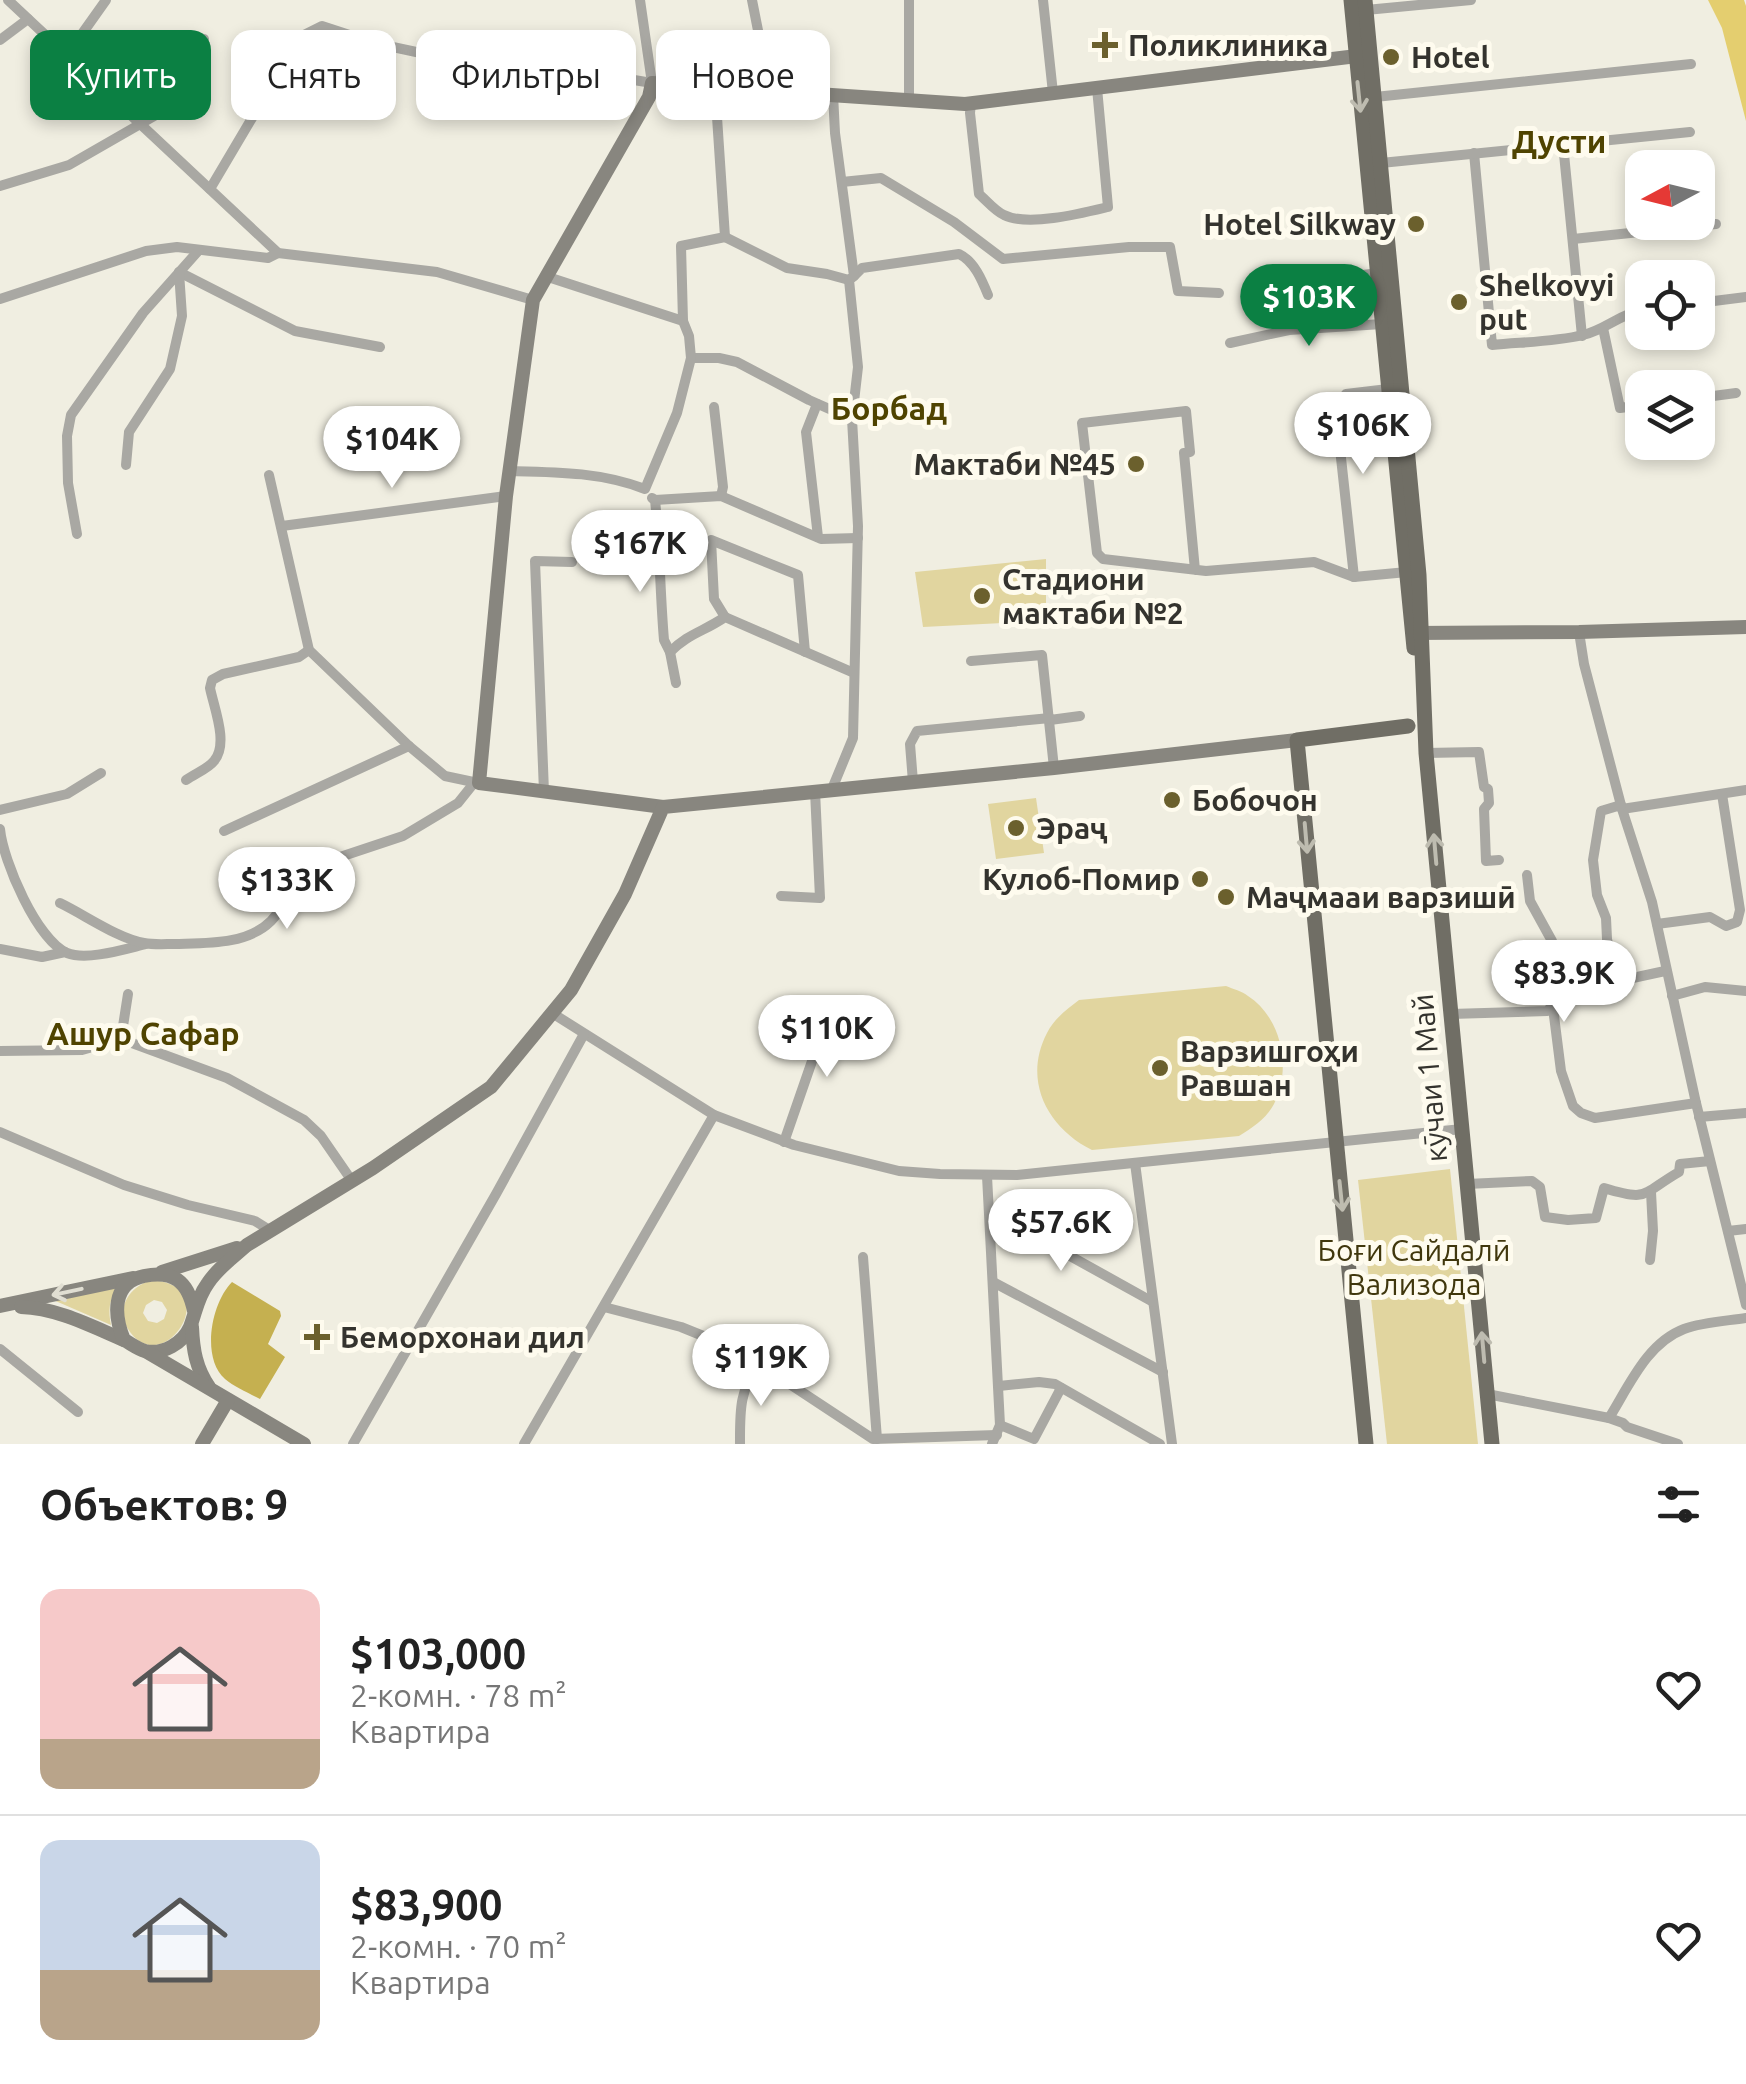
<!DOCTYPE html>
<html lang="ru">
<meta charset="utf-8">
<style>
body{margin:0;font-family:Ubuntu,sans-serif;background:#f2f2f2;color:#222;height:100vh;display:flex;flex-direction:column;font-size:38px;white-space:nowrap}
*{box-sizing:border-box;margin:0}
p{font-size:32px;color:#767676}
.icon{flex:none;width:55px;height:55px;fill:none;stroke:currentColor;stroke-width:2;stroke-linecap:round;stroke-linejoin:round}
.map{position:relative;height:1444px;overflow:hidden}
.details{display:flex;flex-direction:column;background:#fff;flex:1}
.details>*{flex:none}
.guide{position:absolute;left:30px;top:30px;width:1000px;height:90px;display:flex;gap:20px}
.needle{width:65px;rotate:263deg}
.buttons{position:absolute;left:1625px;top:150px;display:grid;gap:20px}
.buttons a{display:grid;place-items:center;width:90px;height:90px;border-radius:20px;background:#fff;box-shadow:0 5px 15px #0003;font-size:50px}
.price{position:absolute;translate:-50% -85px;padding:0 22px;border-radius:35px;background:#fff;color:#222;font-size:32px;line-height:65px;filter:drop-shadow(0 2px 5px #0008)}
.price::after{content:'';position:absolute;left:50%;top:60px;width:30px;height:22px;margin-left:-15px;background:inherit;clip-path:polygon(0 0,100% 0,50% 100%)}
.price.on{background:#0b8043;color:#fff}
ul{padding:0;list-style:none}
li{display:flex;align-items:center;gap:30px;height:250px;padding:0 40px}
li+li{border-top:2px solid #e0e0e0}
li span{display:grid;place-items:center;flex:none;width:280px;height:200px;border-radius:20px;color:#555}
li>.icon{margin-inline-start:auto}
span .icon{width:120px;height:120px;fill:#fffc;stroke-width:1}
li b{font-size:42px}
h2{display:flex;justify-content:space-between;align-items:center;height:120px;padding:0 40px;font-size:42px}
.chip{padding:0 35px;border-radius:20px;background:#fff;box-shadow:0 5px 15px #0003;font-size:35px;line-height:90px}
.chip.on{background:#0b8043;color:#fff}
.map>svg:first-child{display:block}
</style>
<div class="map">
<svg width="1746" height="1444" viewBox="0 0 1746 1444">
<rect width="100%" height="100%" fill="#f0eee1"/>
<g fill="#e1d59f" fill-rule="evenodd">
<path d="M1046 559V621L923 627 915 572Z"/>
<path d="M1036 798 1044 853 996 859 988 804Z"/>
<path d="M1226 986C1233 989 1242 991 1248 996 1282 1018 1292 1069 1274 1104 1266 1119 1253 1127 1239 1136L1092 1150C1048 1128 1022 1081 1047 1033 1054 1019 1067 1009 1079 1000Z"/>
<path d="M1450 1169 1478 1444H1387L1358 1180Z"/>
<path d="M151 1280C228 1285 162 1383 128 1329 115 1307 130 1287 151 1280ZM154 1300 162 1302 167 1310 164 1319 157 1323 148 1321 143 1313 146 1305Z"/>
<path d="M117 1288C109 1301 108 1310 111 1325L51 1299Z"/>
</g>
<path fill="#c5b050" d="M232 1282 280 1311 281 1316 268 1344 285 1357 260 1399C249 1393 234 1387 225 1379 201 1358 211 1303 232 1282Z"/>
<path fill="#e4ce6f" d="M1708 0H1744L1746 6V121L1722 28Z"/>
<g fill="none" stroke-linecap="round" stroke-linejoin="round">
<g stroke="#a9a8a3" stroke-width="10">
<path d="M8 0 278 253 437 272 533 300"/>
<path d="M752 0 766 71 767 92"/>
<path d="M909 0V100"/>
<path d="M1043 0 1053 93"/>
<path d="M1366 10 1471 0"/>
<path d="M0 40 28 19"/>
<path d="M67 55 106 0"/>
<path d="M1375 97 1691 64"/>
<path d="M971 103 970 113 979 194C986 200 995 211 1004 215 1028 227 1083 213 1108 207L1097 88"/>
<path d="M1563 144 1582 336"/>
<path d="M1474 153 1492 345C1522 342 1554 342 1583 335 1605 330 1620 314 1642 310"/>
<path d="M1381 163 1690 132"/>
<path d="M842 182 881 178 954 222 1003 259 1129 247H1170L1178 291 1219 293"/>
<path d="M0 186 69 165 156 115 204 39"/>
<path d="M210 189 300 37 322 26 374 43 449 59 526 62 652 83 640 0"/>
<path d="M725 237 787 268 827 274 849 280"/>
<path d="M1573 239 1716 224"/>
<path d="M179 272 295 331 380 347"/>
<path d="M854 276 862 268 959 254C974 261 982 280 988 295"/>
<path d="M548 277 683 321"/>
<path d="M1295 284 1378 273"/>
<path d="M0 299 146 251 177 247 268 258 278 253"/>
<path d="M1698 303 1746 297"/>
<path d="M1603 328 1620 408 1642 405"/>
<path d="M1230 343 1289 330 1382 324"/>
<path d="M691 358H719L737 362 809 400 852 419"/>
<path d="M1698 398 1736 393"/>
<path d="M817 404 806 432 818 537"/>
<path d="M714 407 723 487 721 496"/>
<path d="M126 465 129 432 170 369 182 316 179 272"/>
<path d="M509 471C556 472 601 472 645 489L677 413 691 358 689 336 683 321 681 246 725 237 715 87"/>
<path d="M269 475 309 650 409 746 445 776 478 783"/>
<path d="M652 498 655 500C660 547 660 594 664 640L670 652 676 683"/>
<path d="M655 500 721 496 821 539 858 538"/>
<path d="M282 526 506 496"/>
<path d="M77 534 68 483 67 436 71 415 143 313 199 250"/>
<path d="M1195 570 1184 453 1190 452 1186 411 1082 423 1097 553 1103 559 1206 571 1314 562 1354 577 1407 572"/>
<path d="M1354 577 1336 412 1346 394 1388 389"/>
<path d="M725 617 714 599 711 540 798 575 805 652"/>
<path d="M1579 632 1584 664 1622 809 1652 902 1696 1103 1746 1305"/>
<path d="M670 652C689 633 703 632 725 617L854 673"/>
<path d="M971 661 1042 655 1054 768"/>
<path d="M1050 720 1080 716"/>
<path d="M1426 753 1479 752 1484 787 1488 789 1489 803 1484 809 1486 861 1499 860"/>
<path d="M186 780C194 774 208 769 214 761 229 744 214 708 210 688L212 680 223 674 299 657 309 650"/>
<path d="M913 782 910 744 917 731 1050 718"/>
<path d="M832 789 853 738 858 526 852 419 858 367 849 280 854 276 835 133 833 94"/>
<path d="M544 792 535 561 572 562"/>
<path d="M1622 809 1746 790"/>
<path d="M0 810 67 794 101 773"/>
<path d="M0 829C3 861 37 940 67 953 87 961 125 949 146 944"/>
<path d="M224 831 409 746"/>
<path d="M1527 875 1530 901 1552 941 1555 976 1553 1008 1561 1071 1573 1106 1581 1113 1595 1118 1696 1103"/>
<path d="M781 896 820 898 815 791"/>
<path d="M60 903C85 915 117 938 144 943 154 945 165 944 175 944 206 943 247 945 271 921 288 904 292 879 313 866L403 836 458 803 474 783"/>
<path d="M1657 924 1710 917 1726 926 1737 922 1740 910 1722 794"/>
<path d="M0 949 42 957 65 952"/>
<path d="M1616 982 1607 939 1606 918 1597 895 1593 860 1601 811 1621 805"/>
<path d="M1672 996 1705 987 1746 991"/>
<path d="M552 1013 714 1115 794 1145 899 1171 940 1174 1017 1175 1462 1129"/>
<path d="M1451 1014 1547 1011 1568 992 1665 971"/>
<path d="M121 1039 128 994"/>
<path d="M0 1051 82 1050 121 1039 227 1078 304 1120 321 1136 352 1181"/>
<path d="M1699 1117 1746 1113"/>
<path d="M0 1132 124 1185 188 1205 255 1221 271 1231"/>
<path d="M784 1142 819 1041 825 1007"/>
<path d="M1135 1163 1172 1444"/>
<path d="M987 1176 1000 1425 992 1444"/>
<path d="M1467 1184 1532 1181 1540 1187 1545 1217 1568 1220 1596 1218 1604 1188C1649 1202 1641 1194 1679 1172L1680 1164 1710 1161"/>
<path d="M989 1211 1153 1302"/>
<path d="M1728 1231 1746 1229"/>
<path d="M863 1257 877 1439"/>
<path d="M1650 1260 1653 1231 1651 1192"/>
<path d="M993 1282 1163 1372"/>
<path d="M604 1307 681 1327 738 1350 873 1439 997 1435"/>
<path d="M0 1349 78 1412"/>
<path d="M999 1386 1039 1382 1055 1384 1160 1444"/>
<path d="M1487 1394 1609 1418 1623 1423 1627 1427 1678 1444"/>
<path d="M1609 1418C1629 1386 1647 1343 1684 1329 1703 1322 1726 1321 1746 1318"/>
<path d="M1000 1425 1034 1439 1061 1388"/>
<path d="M353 1444 496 1194 584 1034"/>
<path d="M524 1444 714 1115"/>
<path d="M740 1444C740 1412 739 1390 759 1364"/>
</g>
<g stroke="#88867f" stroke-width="14">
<path d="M1414 633 1579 632 1746 627"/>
<path d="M663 807 479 783 506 496 533 300 649 97 652 83 965 104 1365 55"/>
<path d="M162 1272 237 1248"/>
<path d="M0 1306 133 1278"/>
<path d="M21 1307C57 1308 91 1326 124 1340"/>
<path d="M194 1311C188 1281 173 1270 144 1276 111 1283 114 1316 124 1340 130 1343 138 1349 145 1351 163 1355 183 1343 190 1327 196 1312 197 1298 208 1283 218 1268 233 1257 247 1245L373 1168 491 1087 571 990 625 894 663 807 1054 768 1297 740"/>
<path d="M192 1327C193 1350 196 1368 209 1387"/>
<path d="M147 1352 304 1444"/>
<path d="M202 1444 228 1400"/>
</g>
<g stroke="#706e65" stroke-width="15">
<path d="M1351 0 1414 648"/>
<path d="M1365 0 1419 575 1426 753 1492 1444"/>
<path d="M1366 1444 1297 740 1408 726"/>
</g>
</g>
<defs><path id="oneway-shaft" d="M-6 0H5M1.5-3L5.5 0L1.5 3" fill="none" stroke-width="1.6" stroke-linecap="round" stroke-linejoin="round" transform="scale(2.5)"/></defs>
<g stroke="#bebcb0">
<use href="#oneway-shaft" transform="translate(1359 97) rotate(84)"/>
<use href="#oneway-shaft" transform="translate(1306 838) rotate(85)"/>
<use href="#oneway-shaft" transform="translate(1435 849) rotate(-95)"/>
<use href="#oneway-shaft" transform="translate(1341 1196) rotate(84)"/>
<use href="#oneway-shaft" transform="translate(1483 1347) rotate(-95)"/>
</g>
<use stroke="#e0ded2" href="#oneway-shaft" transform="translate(67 1292) rotate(168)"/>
<g fill="#6b602d" stroke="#fefbee" stroke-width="4">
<path d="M1100 30h10v10h10v10h-10v10h-10v-10h-10v-10h10z"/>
<circle cx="1391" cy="57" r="10"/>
<circle cx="1416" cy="224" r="10"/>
<circle cx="1459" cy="302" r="10"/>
<circle cx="1136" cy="464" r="10"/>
<circle cx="982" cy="596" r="10"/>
<circle cx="1172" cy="800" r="10"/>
<circle cx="1016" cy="828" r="10"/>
<circle cx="1200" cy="879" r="10"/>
<circle cx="1226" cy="897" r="10"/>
<circle cx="1160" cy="1068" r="10"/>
<path d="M312 1322h10v10h10v10h-10v10h-10v-10h-10v-10h10z"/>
</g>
<g text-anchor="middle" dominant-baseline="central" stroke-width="10" stroke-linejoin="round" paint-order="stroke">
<g font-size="30" font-weight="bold" fill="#34332e" stroke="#fefbee" text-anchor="start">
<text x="1128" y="45">Поликлиника</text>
<text x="1411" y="57">Hotel</text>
<text x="1396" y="224" text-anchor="end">Hotel Silkway</text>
<text x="1479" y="285">Shelkovyi<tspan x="1479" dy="34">put</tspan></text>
<text x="1116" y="464" text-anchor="end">Мактаби №45</text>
<text x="1002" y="579">Стадиони<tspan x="1002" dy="34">мактаби №2</tspan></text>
<text x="1192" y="800">Бобочон</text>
<text x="1036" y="828">Эраҷ</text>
<text x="1180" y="879" text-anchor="end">Кулоб-Помир</text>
<text x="1246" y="897">Маҷмааи варзишӣ</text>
<text x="1180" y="1051">Варзишгоҳи<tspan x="1180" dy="34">Равшан</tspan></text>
<text x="340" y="1337">Беморхонаи дил</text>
</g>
<g font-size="30" fill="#34332e" stroke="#fefbee">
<text transform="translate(1429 1078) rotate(-95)">кӯчаи 1 Май</text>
</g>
<g font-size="30" fill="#40370d" stroke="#fefbee">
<text x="1414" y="1250">Боғи Сайдалӣ<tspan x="1414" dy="34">Вализода</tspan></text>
</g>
<g font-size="32" font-weight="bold" fill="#4f4300" stroke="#fefbee">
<text x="1559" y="141">Дусти</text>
<text x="889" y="408">Борбад</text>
<text x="143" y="1033">Ашур Сафар</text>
</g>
</g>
</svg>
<div class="buttons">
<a><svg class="needle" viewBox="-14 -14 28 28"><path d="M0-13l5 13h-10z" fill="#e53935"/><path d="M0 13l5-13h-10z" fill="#767676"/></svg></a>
<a><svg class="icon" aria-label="locate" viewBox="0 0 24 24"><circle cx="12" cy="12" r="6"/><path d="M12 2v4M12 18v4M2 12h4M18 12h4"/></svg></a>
<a><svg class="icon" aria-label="layers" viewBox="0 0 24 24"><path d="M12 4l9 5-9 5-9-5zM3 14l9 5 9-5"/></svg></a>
</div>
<b class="price on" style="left:1309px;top:349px">$103K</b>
<b class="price" style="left:1363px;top:477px">$106K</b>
<b class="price" style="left:392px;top:491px">$104K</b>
<b class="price" style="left:640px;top:595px">$167K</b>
<b class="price" style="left:287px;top:932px">$133K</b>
<b class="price" style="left:1564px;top:1025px">$83.9K</b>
<b class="price" style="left:827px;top:1080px">$110K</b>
<b class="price" style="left:1061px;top:1274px">$57.6K</b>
<b class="price" style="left:761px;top:1409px">$119K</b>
<div class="guide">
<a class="chip on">Купить</a>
<a class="chip">Снять</a>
<a class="chip">Фильтры</a>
<a class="chip">Новое</a>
</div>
</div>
<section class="details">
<h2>Объектов: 9<svg class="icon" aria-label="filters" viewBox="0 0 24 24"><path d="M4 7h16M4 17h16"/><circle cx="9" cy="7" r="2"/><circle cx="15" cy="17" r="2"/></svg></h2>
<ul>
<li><span style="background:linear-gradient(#f6c9c9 75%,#b9a48a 0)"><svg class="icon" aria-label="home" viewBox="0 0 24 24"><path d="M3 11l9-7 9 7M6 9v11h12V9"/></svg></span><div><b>$103,000</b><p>2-комн. · 78 m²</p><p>Квартира</p></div><svg class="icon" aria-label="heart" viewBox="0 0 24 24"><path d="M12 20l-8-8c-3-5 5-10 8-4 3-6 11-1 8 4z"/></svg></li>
<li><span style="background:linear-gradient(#c9d6e8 65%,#b9a48a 0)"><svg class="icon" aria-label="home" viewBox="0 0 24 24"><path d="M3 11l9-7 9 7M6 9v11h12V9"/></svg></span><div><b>$83,900</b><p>2-комн. · 70 m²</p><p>Квартира</p></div><svg class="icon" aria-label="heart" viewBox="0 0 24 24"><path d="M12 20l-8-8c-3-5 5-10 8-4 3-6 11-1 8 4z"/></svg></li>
</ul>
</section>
